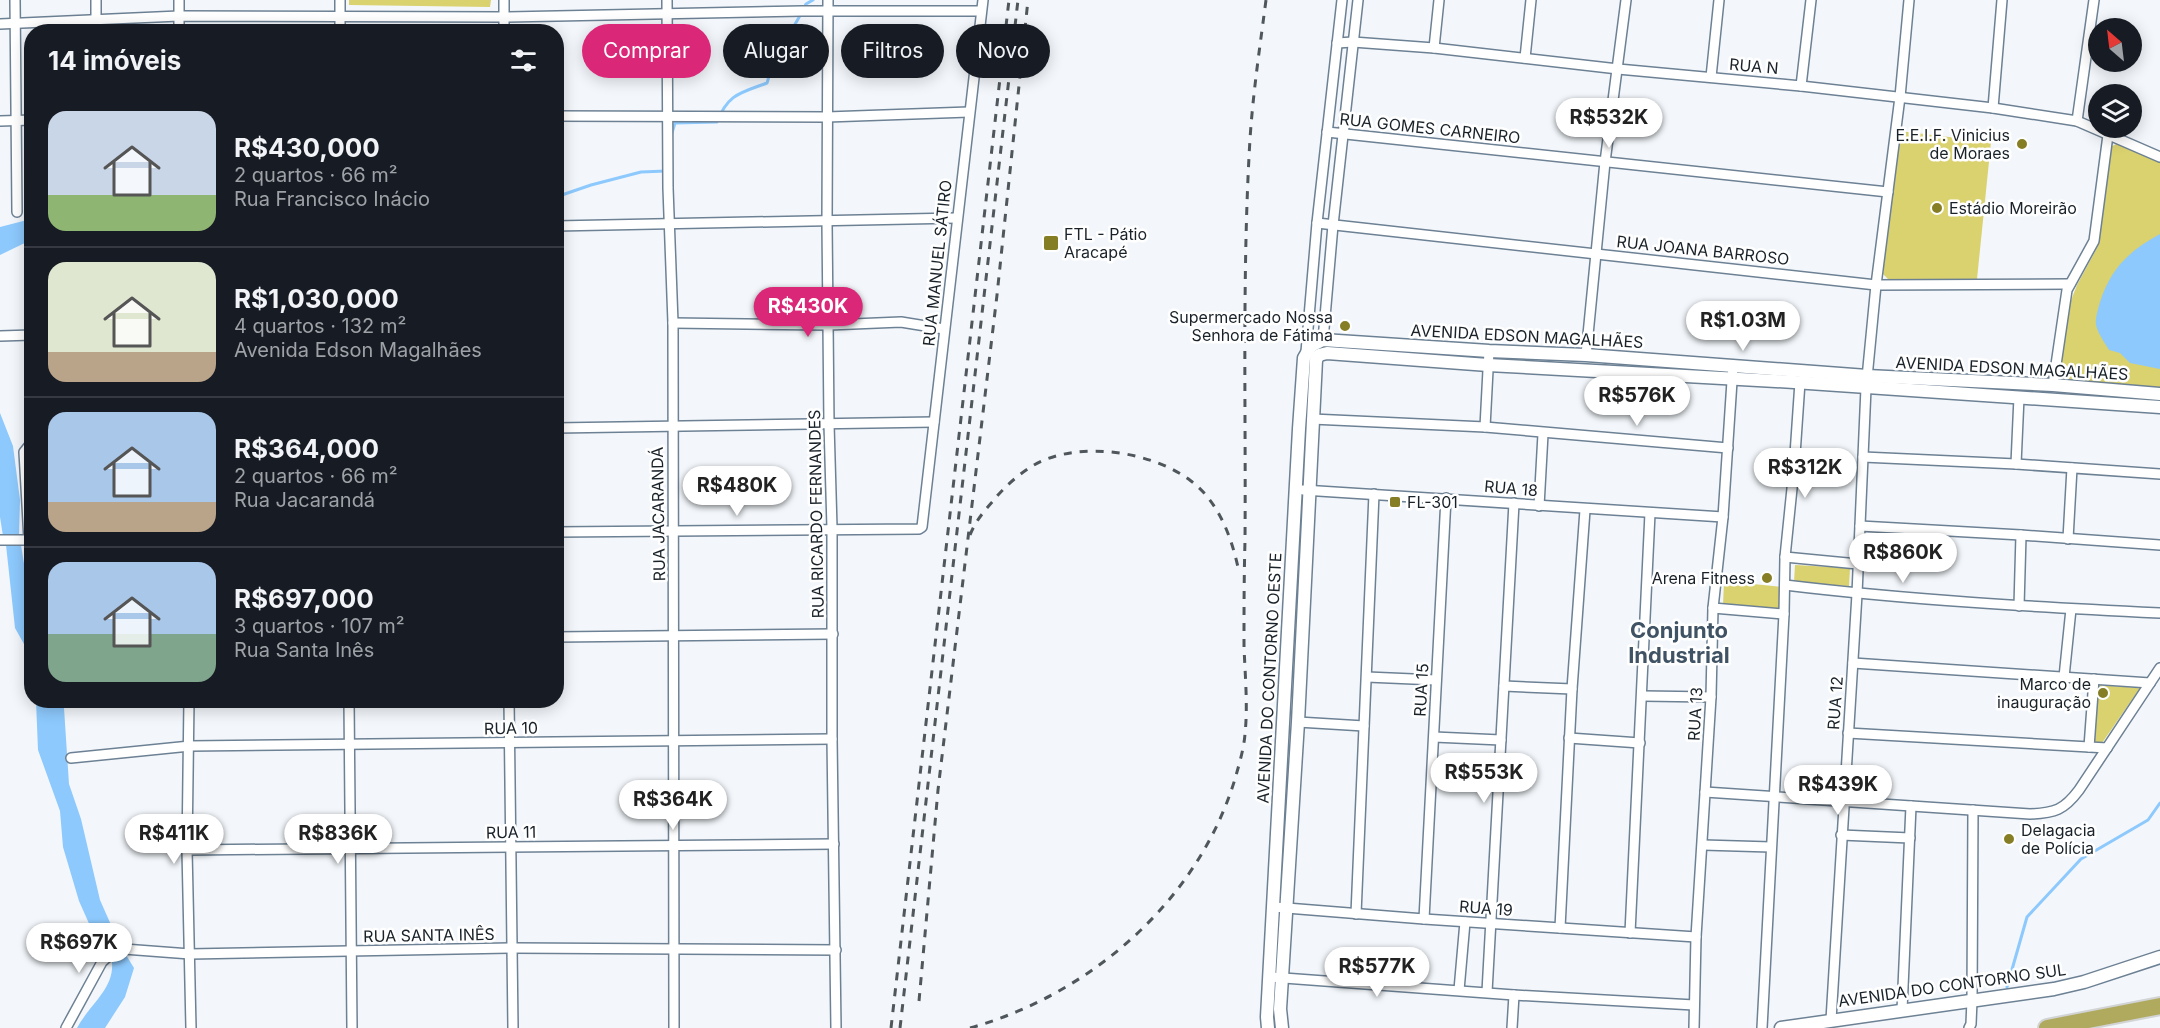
<!DOCTYPE html>
<html lang="pt">
<meta charset="utf-8">
<style>
body{margin:0;font-family:Inter,sans-serif;background:#242831;color:#f1f3f6;height:100vh;display:flex;flex-direction:column;font-size:22px;white-space:nowrap}
*{box-sizing:border-box;margin:0}
p{font-size:20px;color:#9ea1a6}
.icon{flex:none;width:33px;height:33px;fill:none;stroke:currentColor;stroke-width:2;stroke-linecap:round;stroke-linejoin:round}
.map{position:relative;flex:1;overflow:hidden}
.side{position:absolute;left:24px;top:24px;width:540px;height:684px;display:flex;flex-direction:column;background:#171b24;border-radius:24px;box-shadow:0 3px 15px #0003}
.side>*{flex:none}
.guide{position:absolute;left:582px;top:24px;width:570px;height:54px;display:flex;gap:12px}
.needle{width:39px;rotate:332deg}
.buttons{position:absolute;left:2088px;top:18px;display:grid;gap:12px}
.buttons a{display:grid;place-items:center;width:54px;height:54px;border-radius:50%;background:#171b24;box-shadow:0 3px 15px #0003;font-size:30px}
.price{position:absolute;translate:-50% -51px;padding:0 14px;border-radius:21px;background:#fff;color:#222;font-size:20px;line-height:39px;filter:drop-shadow(0 2px 3px #0008)}
.price::after{content:'';position:absolute;left:50%;top:36px;width:18px;height:14px;margin-left:-9px;background:inherit;clip-path:polygon(0 0,100% 0,50% 100%)}
.price.current{background:#db2777;color:#fff}
ul{padding:0;list-style:none}
li{display:flex;align-items:center;gap:18px;height:150px;padding:0 24px}
li+li{border-top:2px solid #363941}
li span{display:grid;place-items:center;flex:none;width:168px;height:120px;border-radius:18px;color:#555}
li>.icon{margin-inline-start:auto}
span .icon{width:72px;height:72px;fill:#fffc;stroke-width:1}
li b{font-size:26px}
h2{display:flex;justify-content:space-between;align-items:center;height:72px;padding:0 24px;font-size:26px}
.pill{padding:0 21px;border-radius:27px;background:#171b24;box-shadow:0 3px 15px #0003;font-size:21px;line-height:54px}
.pill.current{background:#db2777;color:#fff}
.map>svg:first-child{display:block}
</style>
<div class="map">
<svg width="2160" height="1028" viewBox="0 0 2160 1028">
<rect width="100%" height="100%" fill="#f3f7fb"/>
<g fill="#dad16f">
<path d="M349 0H491L490 7 349 5Z"/>
<path d="M1899 131 1991 142 1977 279 1889 280 1883 274Z"/>
<path d="M2118 143 2160 162V388L2062 382 2059 377 2067 311 2077 285 2098 246 2109 148Z"/>
<path d="M1795 565 1850 568 1849 586 1794 583Z"/>
<path d="M1724 581 1783 587 1781 609 1723 606Z"/>
<path d="M2096 685 2140 688 2102 743 2093 742Z"/>
</g>
<g fill="#8dc9fd">
<path d="M31 219V240L0 255V227Z"/>
<path d="M2160 234V369L2130 363 2120 353 2109 350C2105 343 2098 334 2096 325 2095 319 2098 309 2100 302 2111 268 2129 251 2160 234Z"/>
<path d="M0 413 13 446 20 500 19 536H3L0 517Z"/>
<path d="M6 545H21L31 607V672L29 653 15 628Z"/>
<path d="M36 701H62L64 708 69 784 81 819 100 900 119 943 105 950 95 937 79 901 63 847 60 811 38 750Z"/>
<path d="M123 950 134 968 125 997 105 1028H77C91 1002 118 987 111 956Z"/>
</g>
<g fill="none" stroke-linecap="round" stroke-linejoin="round">
<g stroke="#8dc9fd" stroke-width="3">
<path d="M804 8 806 4 813 0"/>
<path d="M671 136 675 123 717 122C728 94 740 93 767 83L774 60 801 14"/>
<path d="M556 197 591 185 641 172 666 171"/>
<path d="M2007 987 2027 917 2081 859 2148 820 2160 803"/>
</g>
<g stroke="#6d8194" stroke-width="12">
<g id="minor">
<path d="M15 0 17 212"/>
<path d="M96 0V32"/>
<path d="M179 0V32"/>
<path d="M504 0V32"/>
<path d="M667 0 668 188 673 323 674 1028"/>
<path d="M828 0 827 222 829 424 832 528V739L836 1028"/>
<path d="M0 24 179 16 504 17 802 11H981"/>
<path d="M340 32V0"/>
<path d="M1337 43 1353 42 1434 48 1618 69 1801 86 1993 108 2077 121 2160 157"/>
<path d="M1434 48 1439 0"/>
<path d="M1525 58 1531 0"/>
<path d="M1711 77 1719 0"/>
<path d="M1801 86 1811 0"/>
<path d="M1993 108 2002 0"/>
<path d="M556 116 827 117 969 112"/>
<path d="M0 121 32 120"/>
<path d="M2077 121 2094 0"/>
<path d="M1327 132 1888 192"/>
<path d="M1317 223 1876 285 2070 284"/>
<path d="M556 226 957 218"/>
<path d="M673 323 829 325 901 322 944 329"/>
<path d="M0 336 32 335"/>
<path d="M1323 340 1333 225 1358 0"/>
<path d="M1306 352 1317 223 1342 0"/>
<path d="M1586 355 1605 162 1626 0"/>
<path d="M2053 385 2067 290 2094 241 2108 135"/>
<path d="M1312 419 1485 427 1728 448"/>
<path d="M1485 427 1489 351"/>
<path d="M556 428 934 422"/>
<path d="M1863 457 2016 464 2160 474"/>
<path d="M2016 464 2019 397"/>
<path d="M1303 490 1723 517"/>
<path d="M1539 506 1543 434"/>
<path d="M1860 526 2021 535 2160 545"/>
<path d="M556 532 919 529 922 527 983 0"/>
<path d="M2068 539 2072 468"/>
<path d="M0 540H32"/>
<path d="M29 540 24 452 32 442"/>
<path d="M1785 557 1858 564"/>
<path d="M1785 585C1909 600 2035 607 2160 613"/>
<path d="M2019 606 2021 535"/>
<path d="M1713 608 1784 614"/>
<path d="M556 637 833 634"/>
<path d="M1853 663 2150 683"/>
<path d="M1367 677 1436 680"/>
<path d="M2064 677 2071 609"/>
<path d="M1504 686 1572 689"/>
<path d="M1643 696 1711 697"/>
<path d="M189 700 187 850 191 1028"/>
<path d="M349 700 352 1028"/>
<path d="M509 700 513 1028"/>
<path d="M1298 722 1364 726"/>
<path d="M1848 733 2107 748"/>
<path d="M1434 737 1501 740"/>
<path d="M1569 738 1640 743"/>
<path d="M2089 747 2094 679"/>
<path d="M71 758 190 746 832 739"/>
<path d="M1705 792 2030 814C2055 813 2064 810 2079 790L2160 668"/>
<path d="M1841 835 1910 838"/>
<path d="M1703 845 1771 847"/>
<path d="M187 850 834 844"/>
<path d="M1274 907 1424 919 1696 937"/>
<path d="M1356 914 1374 494"/>
<path d="M1424 919 1446 498"/>
<path d="M1560 928 1572 689 1585 510"/>
<path d="M1630 933 1650 513"/>
<path d="M1270 977 1514 995 1694 1005"/>
<path d="M1459 990 1465 922"/>
<path d="M1487 992 1514 503"/>
<path d="M1902 1010 1911 806"/>
<path d="M1831 1020 1857 594 1866 388 1876 285 1900 97 1909 0"/>
<path d="M66 1028 102 962 112 953 124 949 190 954 513 948 836 950"/>
<path d="M1512 1028 1514 995"/>
<path d="M1694 1028 1696 937 1711 697 1713 608 1723 517 1733 366"/>
<path d="M1762 1028 1784 614 1785 557 1794 469 1800 382"/>
<path d="M1969 1028 1971 1024 1972 1000 1973 810"/>
</g>
</g>
<g stroke="#6d8194" stroke-width="15">
<g id="tertiary">
<path d="M1268 1028 1267 1017 1299 429 1304 358 1311 346 1323 340 1489 351 1586 355 1867 376 2053 385 2160 394"/>
<path d="M1282 1028 1280 1009 1298 722 1316 360 1319 355 1327 353 1488 365 1794 382 2160 407"/>
<path d="M1781 1028 2054 989 2084 982 2160 957"/>
</g>
</g>
<g stroke="#d1d3d4" stroke-width="20">
<path id="trunk" d="M2047 1028 2160 1006"/>
</g>
<use href="#minor" stroke="#fff" stroke-width="9"/>
<use href="#tertiary" stroke="#fff" stroke-width="12"/>
<use href="#trunk" stroke="#b0aa5f" stroke-width="16"/>
<g stroke="#4f575d" stroke-width="3" stroke-dasharray="8 8" stroke-linecap="butt">
<path d="M970 535C975 522 984 511 993 501 1004 487 1019 474 1034 465 1078 440 1152 451 1191 481 1219 502 1232 538 1239 572"/>
<path d="M919 1001 938 790 997 295 1028 0"/>
<path d="M891 1028 1009 0"/>
<path d="M900 1028 1018 0"/>
<path d="M970 1028C1091 994 1198 901 1235 779 1239 765 1244 748 1245 734 1248 705 1245 675 1244 646 1244 611 1244 576 1245 541 1246 407 1242 273 1250 139 1253 93 1260 46 1266 0"/>
</g>
</g>
<g fill="#867e25" stroke="#fff" stroke-width="2">
<circle cx="2022" cy="144" r="6"/>
<circle cx="1937" cy="208" r="6"/>
<rect x="1043" y="235" width="16" height="16" rx="3"/>
<circle cx="1345" cy="326" r="6"/>
<rect x="1389" y="496" width="12" height="12" rx="3"/>
<circle cx="1767" cy="578" r="6"/>
<circle cx="2103" cy="693" r="6"/>
<circle cx="2009" cy="839" r="6"/>
</g>
<g text-anchor="middle" dominant-baseline="central" stroke-width="5" stroke-linejoin="round" paint-order="stroke">
<g font-size="16" fill="#192229" stroke="#fff">
<text transform="translate(1754 66) rotate(5)">RUA N</text>
<text transform="translate(1430 128) rotate(6)">RUA GOMES CARNEIRO</text>
<text transform="translate(1703 250) rotate(6)">RUA JOANA BARROSO</text>
<text transform="translate(937 263) rotate(-84)">RUA MANUEL SÁTIRO</text>
<text transform="translate(1527 336) rotate(3)">AVENIDA EDSON MAGALHÃES</text>
<text transform="translate(2012 368) rotate(3)">AVENIDA EDSON MAGALHÃES</text>
<text transform="translate(1511 488) rotate(5)">RUA 18</text>
<text transform="translate(658 514) rotate(-91)">RUA JACARANDÁ</text>
<text transform="translate(816 514) rotate(-91)">RUA RICARDO FERNANDES</text>
<text transform="translate(1269 678) rotate(-87)">AVENIDA DO CONTORNO OESTE</text>
<text transform="translate(1421 690) rotate(-87)">RUA 15</text>
<text transform="translate(1835 703) rotate(-86)">RUA 12</text>
<text transform="translate(1695 714) rotate(-87)">RUA 13</text>
<text transform="translate(511 728) rotate(-1)">RUA 10</text>
<text transform="translate(511 832) rotate(-1)">RUA 11</text>
<text transform="translate(1486 908) rotate(4)">RUA 19</text>
<text transform="translate(429 935) rotate(-1)">RUA SANTA INÊS</text>
<text transform="translate(1952 985) rotate(-8)">AVENIDA DO CONTORNO SUL</text>
</g>
<g font-size="16" fill="#192229" stroke="#fff" text-anchor="end">
<text x="2010" y="135">E.E.I.F. Vinicius<tspan x="2010" dy="18">de Moraes</tspan></text>
<text x="1949" y="208" text-anchor="start">Estádio Moreirão</text>
<text x="1064" y="234" text-anchor="start">FTL - Pátio<tspan x="1064" dy="18">Aracapé</tspan></text>
<text x="1333" y="317">Supermercado Nossa<tspan x="1333" dy="18">Senhora de Fátima</tspan></text>
<text x="1407" y="502" text-anchor="start">FL-301</text>
<text x="1755" y="578">Arena Fitness</text>
<text x="2091" y="684">Marco de<tspan x="2091" dy="18">inauguração</tspan></text>
<text x="2021" y="830" text-anchor="start">Delagacia<tspan x="2021" dy="18">de Polícia</tspan></text>
</g>
<g font-size="22" font-weight="bold" fill="#405364" stroke="#fff">
<text x="1679" y="630">Conjunto<tspan x="1679" dy="25">Industrial</tspan></text>
</g>
</g>
</svg>
<div class="buttons">
<a><svg class="needle" viewBox="-14 -14 28 28"><path d="M0-13l5 13h-10z" fill="#e53935"/><path d="M0 13l5-13h-10z" fill="#9ea1a6"/></svg></a>
<a><svg class="icon" aria-label="layers" viewBox="0 0 24 24"><path d="M12 4l9 5-9 5-9-5zM3 14l9 5 9-5"/></svg></a>
</div>
<b class="price" style="left:1609px;top:149px">R$532K</b>
<b class="price current" style="left:808px;top:338px">R$430K</b>
<b class="price" style="left:1743px;top:352px">R$1.03M</b>
<b class="price" style="left:1637px;top:427px">R$576K</b>
<b class="price" style="left:1805px;top:499px">R$312K</b>
<b class="price" style="left:737px;top:517px">R$480K</b>
<b class="price" style="left:1903px;top:584px">R$860K</b>
<b class="price" style="left:1484px;top:804px">R$553K</b>
<b class="price" style="left:1838px;top:816px">R$439K</b>
<b class="price" style="left:673px;top:831px">R$364K</b>
<b class="price" style="left:174px;top:865px">R$411K</b>
<b class="price" style="left:338px;top:865px">R$836K</b>
<b class="price" style="left:79px;top:974px">R$697K</b>
<b class="price" style="left:1377px;top:998px">R$577K</b>
<div class="guide">
<a class="pill current">Comprar</a>
<a class="pill">Alugar</a>
<a class="pill">Filtros</a>
<a class="pill">Novo</a>
</div>
<section class="side">
<h2>14 imóveis<svg class="icon" aria-label="filters" viewBox="0 0 24 24"><path d="M4 7h16M4 17h16"/><circle cx="9" cy="7" r="2"/><circle cx="15" cy="17" r="2"/></svg></h2>
<ul>
<li><span style="background:linear-gradient(#c9d6e8 70%,#8fb573 0)"><svg class="icon" aria-label="home" viewBox="0 0 24 24"><path d="M3 11l9-7 9 7M6 9v11h12V9"/></svg></span><div><b>R$430,000</b><p>2 quartos · 66 m²</p><p>Rua Francisco Inácio</p></div></li>
<li><span style="background:linear-gradient(#dfe7d0 75%,#b9a48a 0)"><svg class="icon" aria-label="home" viewBox="0 0 24 24"><path d="M3 11l9-7 9 7M6 9v11h12V9"/></svg></span><div><b>R$1,030,000</b><p>4 quartos · 132 m²</p><p>Avenida Edson Magalhães</p></div></li>
<li><span style="background:linear-gradient(#a9c7e8 75%,#b9a48a 0)"><svg class="icon" aria-label="home" viewBox="0 0 24 24"><path d="M3 11l9-7 9 7M6 9v11h12V9"/></svg></span><div><b>R$364,000</b><p>2 quartos · 66 m²</p><p>Rua Jacarandá</p></div></li>
<li><span style="background:linear-gradient(#a9c7e8 60%,#7fa58c 0)"><svg class="icon" aria-label="home" viewBox="0 0 24 24"><path d="M3 11l9-7 9 7M6 9v11h12V9"/></svg></span><div><b>R$697,000</b><p>3 quartos · 107 m²</p><p>Rua Santa Inês</p></div></li>
</ul>
</section>
</div>
